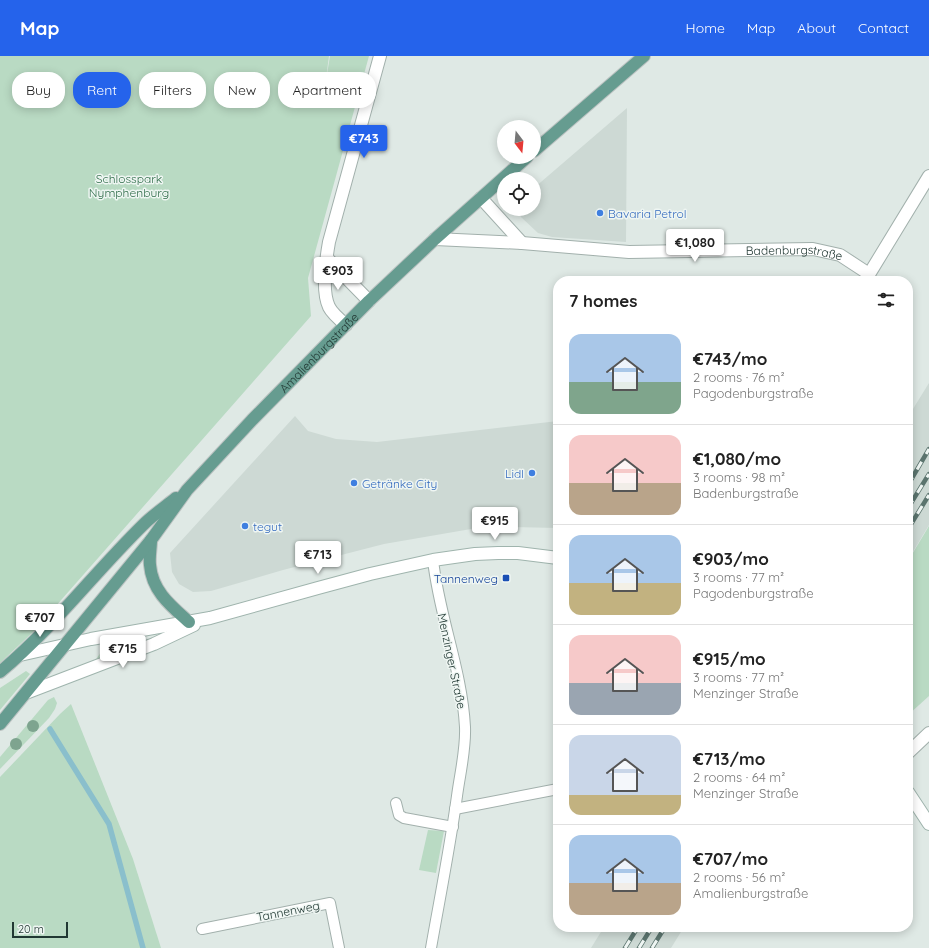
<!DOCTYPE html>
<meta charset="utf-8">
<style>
body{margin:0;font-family:Quicksand,sans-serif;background:#f6f6f6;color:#222;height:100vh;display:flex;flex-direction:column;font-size:15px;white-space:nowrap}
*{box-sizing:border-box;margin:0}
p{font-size:13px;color:#767676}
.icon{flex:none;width:22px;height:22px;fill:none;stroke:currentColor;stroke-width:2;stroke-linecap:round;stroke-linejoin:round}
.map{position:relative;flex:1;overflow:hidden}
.side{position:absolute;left:553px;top:220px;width:360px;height:656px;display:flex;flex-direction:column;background:#fff;border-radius:16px;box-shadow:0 2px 10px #0003}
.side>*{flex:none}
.banner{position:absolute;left:12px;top:16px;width:380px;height:36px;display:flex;gap:8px}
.needle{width:26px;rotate:164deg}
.buttons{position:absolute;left:497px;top:64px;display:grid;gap:8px}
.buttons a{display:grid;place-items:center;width:44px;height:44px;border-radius:50%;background:#fff;box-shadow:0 2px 10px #0003;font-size:20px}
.scale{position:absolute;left:12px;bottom:10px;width:56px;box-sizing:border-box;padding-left:4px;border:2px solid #213833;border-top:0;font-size:11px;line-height:14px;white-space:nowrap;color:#213833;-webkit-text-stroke:3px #eff6f3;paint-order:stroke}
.price{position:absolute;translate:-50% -34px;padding:0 9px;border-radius:4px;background:#fff;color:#222;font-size:13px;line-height:26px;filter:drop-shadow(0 1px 2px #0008)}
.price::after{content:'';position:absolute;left:50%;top:24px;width:12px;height:9px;margin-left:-6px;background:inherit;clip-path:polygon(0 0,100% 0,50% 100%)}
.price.on{background:#2563eb;color:#fff}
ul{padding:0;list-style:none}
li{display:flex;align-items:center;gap:12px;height:100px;padding:0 16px}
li+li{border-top:1px solid #e0e0e0}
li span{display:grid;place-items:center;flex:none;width:112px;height:80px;border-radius:12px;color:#555}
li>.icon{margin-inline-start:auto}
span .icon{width:48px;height:48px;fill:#fffc;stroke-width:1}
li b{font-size:17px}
h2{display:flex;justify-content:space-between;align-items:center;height:48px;padding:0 16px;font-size:17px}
.pill{padding:0 14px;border-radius:16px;background:#fff;box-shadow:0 2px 10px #0003;font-size:14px;line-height:36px}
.pill.on{background:#2563eb;color:#fff}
header{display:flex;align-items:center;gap:24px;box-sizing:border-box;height:56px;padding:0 20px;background:#2563eb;color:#fff}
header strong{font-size:19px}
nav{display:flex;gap:22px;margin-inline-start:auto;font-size:14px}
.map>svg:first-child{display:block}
</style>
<header>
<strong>Map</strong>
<nav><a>Home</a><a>Map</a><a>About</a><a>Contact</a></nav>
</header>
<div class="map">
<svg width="929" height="892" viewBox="0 0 929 892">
<rect width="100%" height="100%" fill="#dfe9e5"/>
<g fill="#cdd9d4">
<path d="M627 52 626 186 552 181 538 177 521 161 519 153H534V132Z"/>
<path d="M929 327V469L908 504V361Z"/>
<path d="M295 360 308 375 336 383 377 386 558 365V472L512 471 471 473 384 488 283 514 211 535 193 536 179 528 172 516 170 497Z"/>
<path d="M604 871H684L671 892H591Z"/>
</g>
<g fill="#b9dac3">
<path d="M0 0H329L325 30 330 0H369L308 222 311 260 33 576 0 607Z"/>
<path d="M929 470V640L908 659V505Z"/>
<path d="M137 584 138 587 96 603 105 591Z"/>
<path d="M26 615 30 618 0 654V632Z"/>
<path d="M54 641 57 647 55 653 49 662 0 713V701L48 644Z"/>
<path d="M71 648 133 803 161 892H0V721L60 658Z"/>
<path d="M428 774 444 775 436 817 419 814Z"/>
</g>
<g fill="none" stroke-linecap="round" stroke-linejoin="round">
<path stroke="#8abfcc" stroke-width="5.5" d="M50 673 109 768 143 892"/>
<g stroke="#a2b0ac" stroke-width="12">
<g id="lane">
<path d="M396 747 399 759 404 762 453 771"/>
<path d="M455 753 558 733"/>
<path d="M202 873 330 847 339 892"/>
<path d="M431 892C440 841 450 791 457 740 460 717 466 694 465 671 462 614 439 560 433 504"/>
</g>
</g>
<g stroke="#a2b0ac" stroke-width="14">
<g id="street">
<path d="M481 142 522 187"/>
<path id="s1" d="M435 183 522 187 629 196 813 193 840 199 869 218"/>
<path d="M327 202 369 245"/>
<path d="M865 225 929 120"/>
<path d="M346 269C340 264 332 257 329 251 321 234 326 203 329 186L380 0"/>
<path d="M908 697 929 677"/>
</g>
</g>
<g stroke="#9fb4ad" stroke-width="14">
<g id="secondary">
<path d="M20 599 91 583 210 562 318 532 370 518 433 504 475 498 498 497H518L558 502"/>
<path d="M26 637 154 588 194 569"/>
<path d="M908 736 929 768"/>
</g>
</g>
<g stroke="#bcc3c2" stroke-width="14">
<g id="primary">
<path d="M534 95 644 0"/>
<path d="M151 484C151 492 149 501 150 509 152 535 171 550 189 566"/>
<path d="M0 616C53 572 94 517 143 469 153 459 165 451 176 442"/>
<path id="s2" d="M0 668 151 484 187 434 252 364 369 245 435 183 527 101"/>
</g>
</g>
<use href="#lane" stroke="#fff" stroke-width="10"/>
<use href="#street" stroke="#fff" stroke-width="12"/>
<use href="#secondary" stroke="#fff" stroke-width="12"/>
<use href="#primary" stroke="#669c90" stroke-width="12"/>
<g stroke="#5b746e" stroke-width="4.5">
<g id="rail">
<path d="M908 429 929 393"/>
<path d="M908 452 929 418"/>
<path d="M908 473 929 439"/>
<path d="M625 892 638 871"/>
<path d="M639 892 652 871"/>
<path d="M652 892 665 871"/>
</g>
</g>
<use href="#rail" stroke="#eff6f3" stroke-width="3" stroke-dasharray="9" stroke-linecap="butt"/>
</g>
<g fill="#7ea48f">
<circle cx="33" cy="670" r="6"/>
<circle cx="16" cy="688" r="6"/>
</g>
<g fill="#3f7fe0" stroke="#eff6f3" stroke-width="1.5">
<circle cx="600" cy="157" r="4"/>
<circle cx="532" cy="417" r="4"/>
<circle cx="354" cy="427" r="4"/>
<circle cx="245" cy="470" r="4"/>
</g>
<rect fill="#1a4fb4" stroke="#eff6f3" stroke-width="1.5" x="502" y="518" width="8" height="8" rx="2"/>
<g text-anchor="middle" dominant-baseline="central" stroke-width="3" stroke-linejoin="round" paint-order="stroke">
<g font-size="12" fill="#2e6c48" stroke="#eff6f3">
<text x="129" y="122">Schlosspark<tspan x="129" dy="14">Nymphenburg</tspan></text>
</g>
<g font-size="12" fill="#366cbe" stroke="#eff6f3" text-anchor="start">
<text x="608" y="157">Bavaria Petrol</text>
<text x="524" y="417" text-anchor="end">Lidl</text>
<text x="362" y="427">Getränke City</text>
<text x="253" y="470">tegut</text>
</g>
<g font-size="12" fill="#213833" stroke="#eff6f3">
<text stroke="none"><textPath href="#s1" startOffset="360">Badenburgstraße</textPath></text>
<text stroke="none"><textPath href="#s2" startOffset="490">Amalienburgstraße</textPath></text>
<text transform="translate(452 605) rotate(78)">Menzinger Straße</text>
<text transform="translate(288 855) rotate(-11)">Tannenweg</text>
</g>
<g font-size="12" fill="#164399" stroke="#eff6f3" text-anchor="end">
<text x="498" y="522">Tannenweg</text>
</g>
</g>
</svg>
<div class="buttons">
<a><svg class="needle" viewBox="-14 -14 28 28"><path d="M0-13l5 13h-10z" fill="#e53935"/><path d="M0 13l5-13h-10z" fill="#767676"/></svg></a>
<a><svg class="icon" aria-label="locate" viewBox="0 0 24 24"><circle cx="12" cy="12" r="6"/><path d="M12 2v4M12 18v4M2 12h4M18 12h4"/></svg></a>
</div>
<div class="scale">20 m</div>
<b class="price on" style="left:364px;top:103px">€743</b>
<b class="price" style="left:695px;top:207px">€1,080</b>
<b class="price" style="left:338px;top:235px">€903</b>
<b class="price" style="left:495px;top:485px">€915</b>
<b class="price" style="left:318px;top:519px">€713</b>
<b class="price" style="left:40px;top:582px">€707</b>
<b class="price" style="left:123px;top:613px">€715</b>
<div class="banner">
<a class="pill">Buy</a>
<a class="pill on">Rent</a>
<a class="pill">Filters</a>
<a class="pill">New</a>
<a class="pill">Apartment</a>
</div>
<section class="side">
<h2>7 homes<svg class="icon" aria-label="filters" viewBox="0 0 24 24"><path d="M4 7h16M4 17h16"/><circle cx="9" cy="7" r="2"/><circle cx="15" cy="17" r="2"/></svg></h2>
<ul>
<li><span style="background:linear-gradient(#a9c7e8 60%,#7fa58c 0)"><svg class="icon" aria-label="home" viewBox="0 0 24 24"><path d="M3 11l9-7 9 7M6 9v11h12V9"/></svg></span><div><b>€743/mo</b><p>2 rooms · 76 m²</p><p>Pagodenburgstraße</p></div></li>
<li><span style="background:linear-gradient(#f6c9c9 60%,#b9a48a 0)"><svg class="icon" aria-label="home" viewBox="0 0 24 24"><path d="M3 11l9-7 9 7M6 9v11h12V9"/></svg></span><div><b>€1,080/mo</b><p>3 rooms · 98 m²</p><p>Badenburgstraße</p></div></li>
<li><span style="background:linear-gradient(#a9c7e8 60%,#c2b280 0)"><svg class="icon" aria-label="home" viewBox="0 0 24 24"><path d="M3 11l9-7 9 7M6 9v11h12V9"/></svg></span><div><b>€903/mo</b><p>3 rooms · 77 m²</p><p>Pagodenburgstraße</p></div></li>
<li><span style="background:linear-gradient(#f6c9c9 60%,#9aa5b1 0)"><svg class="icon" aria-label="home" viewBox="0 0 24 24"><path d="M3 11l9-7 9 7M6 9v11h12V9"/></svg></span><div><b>€915/mo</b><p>3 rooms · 77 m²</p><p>Menzinger Straße</p></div></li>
<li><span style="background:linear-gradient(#c9d6e8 75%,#c2b280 0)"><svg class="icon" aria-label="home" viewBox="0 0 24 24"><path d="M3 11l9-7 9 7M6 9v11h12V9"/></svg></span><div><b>€713/mo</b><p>2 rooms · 64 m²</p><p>Menzinger Straße</p></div></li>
<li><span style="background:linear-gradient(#a9c7e8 60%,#b9a48a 0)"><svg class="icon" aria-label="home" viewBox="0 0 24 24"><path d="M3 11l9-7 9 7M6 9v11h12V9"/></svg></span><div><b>€707/mo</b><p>2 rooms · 56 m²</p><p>Amalienburgstraße</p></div></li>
</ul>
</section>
</div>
